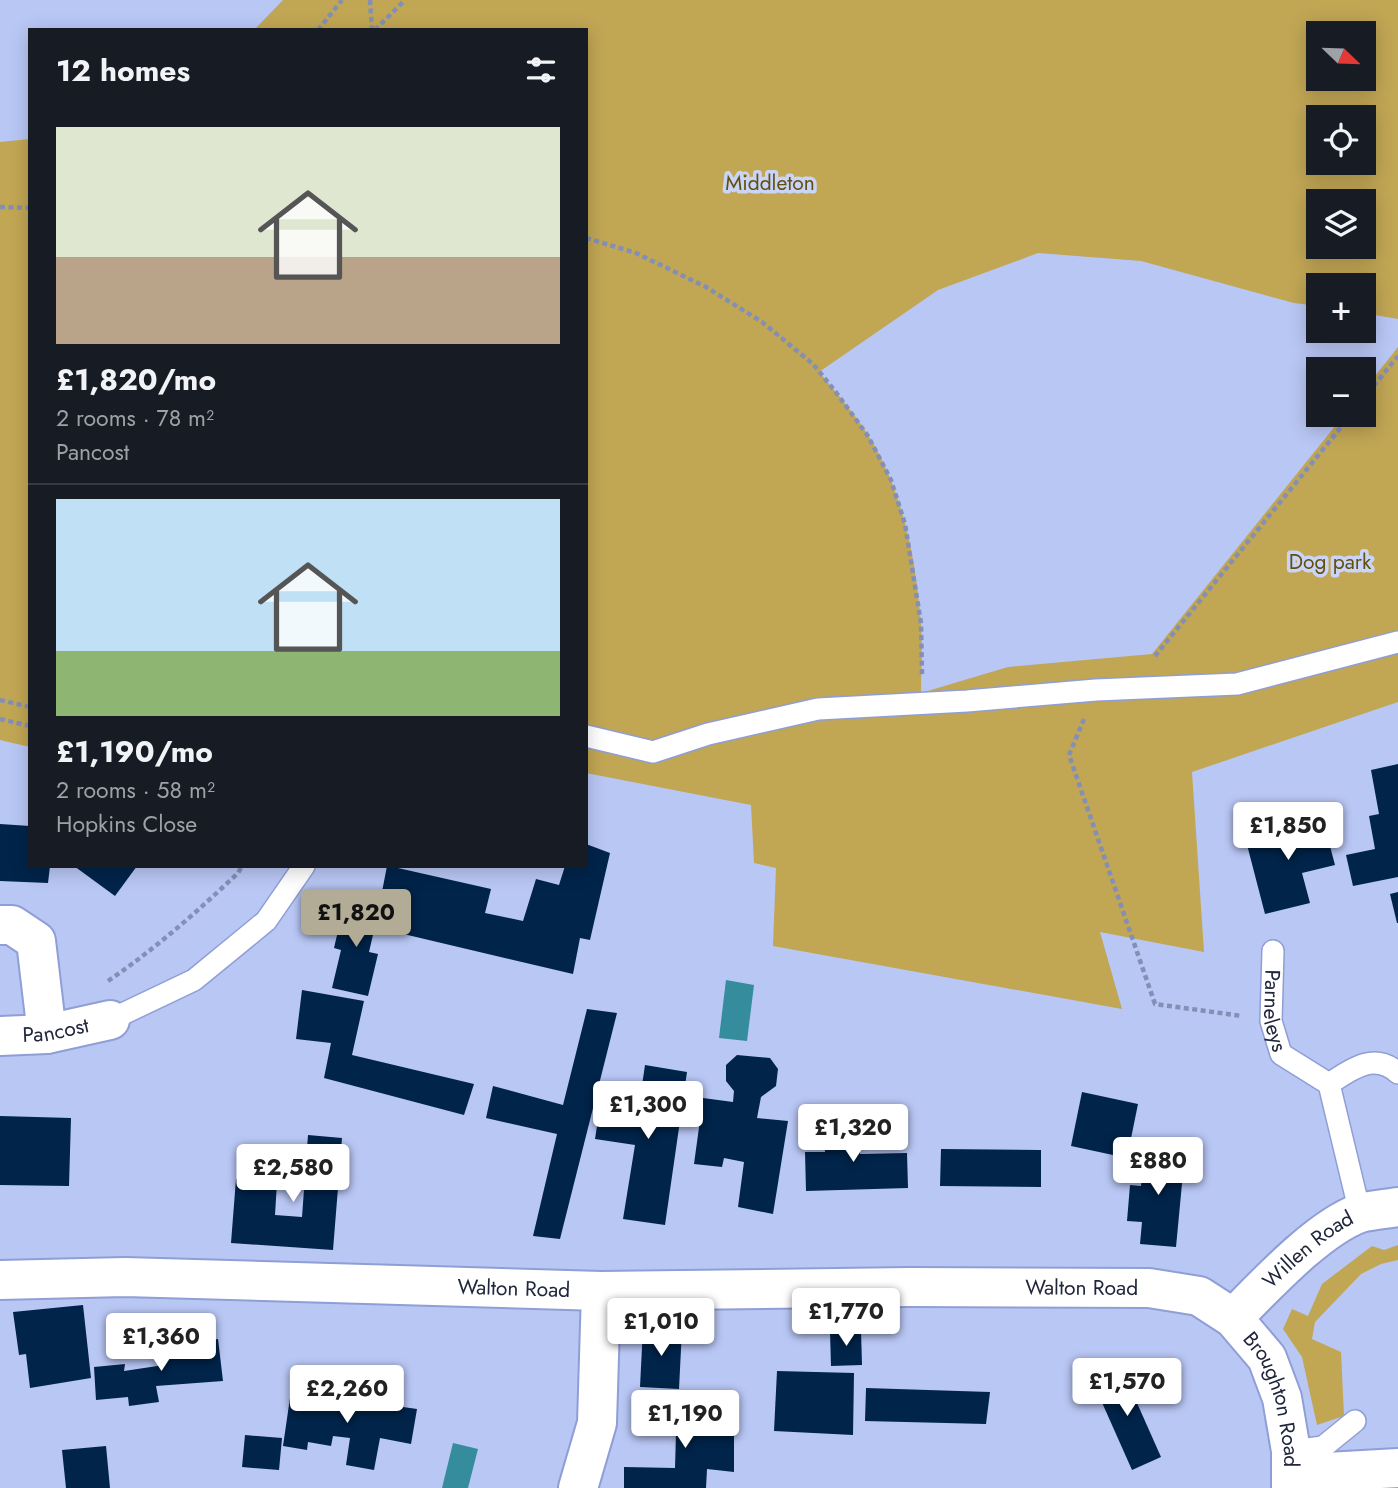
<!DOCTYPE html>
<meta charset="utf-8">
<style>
body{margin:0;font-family:Jost,sans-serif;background:#20242c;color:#f1f3f6;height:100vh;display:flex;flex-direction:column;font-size:26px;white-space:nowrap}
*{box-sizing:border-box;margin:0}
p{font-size:23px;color:#9ea1a6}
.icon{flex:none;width:38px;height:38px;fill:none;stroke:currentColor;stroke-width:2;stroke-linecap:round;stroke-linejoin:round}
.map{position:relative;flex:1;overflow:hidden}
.sheet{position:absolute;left:28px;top:28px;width:560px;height:840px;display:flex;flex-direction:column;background:#171b24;border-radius:0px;box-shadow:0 4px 18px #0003}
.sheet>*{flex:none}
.needle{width:46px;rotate:113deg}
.controls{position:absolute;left:1306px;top:21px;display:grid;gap:14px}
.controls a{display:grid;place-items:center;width:70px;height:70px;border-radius:0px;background:#171b24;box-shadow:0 4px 18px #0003;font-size:35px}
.price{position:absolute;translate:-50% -60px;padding:0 16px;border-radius:7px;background:#fff;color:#222;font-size:23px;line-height:46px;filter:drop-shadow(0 2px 4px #0008)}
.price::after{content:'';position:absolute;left:50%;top:42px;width:21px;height:16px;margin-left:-10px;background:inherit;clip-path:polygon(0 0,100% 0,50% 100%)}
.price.current{background:#b2ac97;color:#111}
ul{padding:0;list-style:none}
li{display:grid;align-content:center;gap:14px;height:371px;padding:0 28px}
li+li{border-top:2px solid #363941}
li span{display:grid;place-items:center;height:217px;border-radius:0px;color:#555}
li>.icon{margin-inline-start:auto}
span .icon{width:126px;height:126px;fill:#fffc;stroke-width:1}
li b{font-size:30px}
h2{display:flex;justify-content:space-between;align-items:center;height:84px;padding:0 28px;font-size:30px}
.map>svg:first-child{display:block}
</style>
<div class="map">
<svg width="1398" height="1488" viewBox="0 0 1398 1488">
<rect width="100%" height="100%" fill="#b9c7f5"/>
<g fill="#c1a654" fill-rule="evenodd">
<path d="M283 0H1398V319L1363 313V285H1318V306L1294 303 1141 261 1038 253 938 290 819 372C836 392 854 413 868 435 903 490 916 560 921 624 923 647 921 671 921 693L1008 667 1152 654 1344 415H1363V391L1398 347V702L1192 772 1204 952 1100 932 1122 1009 773 946 776 868 754 863 751 805 586 773V30H254ZM1318 33H1363V79H1318ZM1318 117H1363V163H1318ZM1318 201H1363V247H1318Z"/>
<path d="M30 139V747L0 740V142Z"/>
<path d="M1398 1245V1260L1381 1264 1361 1274 1315 1322 1312 1339 1341 1352 1344 1416 1317 1425 1302 1357 1283 1329 1292 1309 1308 1316 1322 1284 1372 1246 1384 1250Z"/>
</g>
<g fill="#348c9c">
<path d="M726 980 754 985 747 1041 719 1038Z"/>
<path d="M453 1443 478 1449 468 1488H442Z"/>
</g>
<g fill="#00244a">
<path d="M1398 764V877L1353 886 1346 855 1375 849 1369 816 1379 814 1371 770Z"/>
<path d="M1322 816 1335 865 1302 873 1310 903 1265 914 1245 837Z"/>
<path d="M0 824 30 826V866H50L48 883 0 881Z"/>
<path d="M586 844 610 853 590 940 580 938 573 974 395 932 398 909 380 902 387 866H389L491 889 485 913 523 921 536 879 559 885 565 866H586Z"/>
<path d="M74 866H137L115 896Z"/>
<path d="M1398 892V923H1397L1390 894Z"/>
<path d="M345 901 379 909 369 952 378 954 368 996 332 988 341 950 334 948Z"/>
<path d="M302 990 364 1001 352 1055 474 1084 464 1115 324 1078 331 1043 296 1039Z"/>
<path d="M587 1009 617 1013 560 1239 533 1236 557 1134 486 1118 493 1086 563 1105Z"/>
<path d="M737 1055 770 1058 778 1069 776 1086 761 1097 757 1118 788 1121 773 1214 738 1207 744 1162 724 1158 722 1167 694 1164 703 1098 733 1102 734 1091 726 1081V1065Z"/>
<path d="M645 1065 687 1072 665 1225 623 1219 635 1145 595 1139 601 1100 639 1106Z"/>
<path d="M1082 1092 1138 1104 1127 1158 1071 1146Z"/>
<path d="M0 1116 71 1118 69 1186 0 1185Z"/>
<path d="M859 1124 860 1154 907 1153 908 1188 806 1191 805 1152H825L824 1125Z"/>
<path d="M308 1135 342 1138 333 1250 231 1243 236 1179 277 1182 275 1215 302 1217Z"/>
<path d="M1145 1148 1185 1152 1176 1247 1140 1244 1142 1222 1127 1221 1130 1185 1141 1186Z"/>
<path d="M941 1149 1041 1150V1187L940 1186Z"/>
<path d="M83 1305 91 1378 30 1388 26 1354 19 1355 13 1312Z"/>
<path d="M643 1327 682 1329 679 1389 640 1387Z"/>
<path d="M861 1330 862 1365 831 1366 830 1331Z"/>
<path d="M218 1339 223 1381 156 1386 159 1402 129 1406 128 1397 96 1400 94 1367 125 1364 124 1371 164 1365 163 1346Z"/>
<path d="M1121 1367 1161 1457 1132 1470 1092 1380Z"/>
<path d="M777 1371 854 1373 853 1435 774 1431Z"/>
<path d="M866 1388 990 1392 986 1424 865 1421Z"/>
<path d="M291 1391 417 1409 411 1444 380 1438 374 1470 346 1465 350 1438 333 1436 331 1446 308 1442 307 1450 283 1446Z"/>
<path d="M664 1392H698L697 1435 734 1436V1472L707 1469 706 1488H624V1467L675 1468 676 1433 663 1435Z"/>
<path d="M245 1435 282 1438 279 1470 242 1467Z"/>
<path d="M106 1446 110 1488H66L62 1450Z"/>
</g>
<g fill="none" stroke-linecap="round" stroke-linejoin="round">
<g stroke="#8f9ed5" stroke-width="24">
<g id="service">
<path d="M586 736 653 752 708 734 818 709 967 701 1096 690 1237 684 1398 642"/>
<path id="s1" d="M1273 951 1271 1021 1281 1054 1329 1084 1360 1213"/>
<path d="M110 1020 194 980 266 921 304 866"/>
<path d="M1329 1084C1350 1070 1374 1051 1398 1073"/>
<path d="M1291 1451 1323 1447 1355 1421"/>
</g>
</g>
<g stroke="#8f9ed5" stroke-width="42">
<g id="minor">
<path d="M0 925H12L36 941 47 1034"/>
<path id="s2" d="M0 1036 47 1034 110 1020"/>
<path id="s3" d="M1233 1318C1265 1286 1318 1228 1360 1213 1372 1210 1386 1209 1398 1207"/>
<path d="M1292 1474 1398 1468"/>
<path d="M578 1488 597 1423 601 1291"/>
</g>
</g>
<g stroke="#8f9ed5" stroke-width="42">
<g id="tertiary">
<path id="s4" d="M0 1280 125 1277 601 1291 910 1287 1149 1288 1199 1296 1233 1318 1267 1358 1282 1398 1291 1451V1488"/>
</g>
</g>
<g stroke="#848fb5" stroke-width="4.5" stroke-dasharray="5 3.5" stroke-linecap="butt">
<path d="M370 0 372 30"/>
<path d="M318 30 342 0"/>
<path d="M375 30 405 0"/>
<path d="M0 207 30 208"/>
<path d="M586 238 636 253 706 287 762 322 813 364 835 391 868 436 891 480 905 524 921 623 922 675"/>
<path d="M1363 399 1398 356"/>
<path d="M1155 656 1351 415"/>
<path d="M0 700 30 707"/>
<path d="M0 719 30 726"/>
<path d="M1084 719 1069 755 1155 1004 1242 1016"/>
<path d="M108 981C155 949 197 912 238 873L242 866"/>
</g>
<use href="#service" stroke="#fff" stroke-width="21"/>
<use href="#minor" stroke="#fff" stroke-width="38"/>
<use href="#tertiary" stroke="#fff" stroke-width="38"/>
</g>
<g text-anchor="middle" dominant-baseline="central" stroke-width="7" stroke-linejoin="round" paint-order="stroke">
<g font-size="21" fill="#614f0e" stroke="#cad4f7">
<text x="770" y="183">Middleton</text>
<text x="1330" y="562">Dog park</text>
</g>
<g font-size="21" fill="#20263c" stroke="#cad4f7">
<text stroke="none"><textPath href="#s1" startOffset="60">Parneleys</textPath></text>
<text stroke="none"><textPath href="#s2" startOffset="56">Pancost</textPath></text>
<text stroke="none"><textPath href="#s3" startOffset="102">Willen Road</textPath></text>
<text stroke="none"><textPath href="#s4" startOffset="1082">Walton Road</textPath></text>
<text stroke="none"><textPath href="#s4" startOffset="514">Walton Road</textPath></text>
<text stroke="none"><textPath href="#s4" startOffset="1334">Broughton Road</textPath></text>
</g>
</g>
</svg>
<div class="controls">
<a><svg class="needle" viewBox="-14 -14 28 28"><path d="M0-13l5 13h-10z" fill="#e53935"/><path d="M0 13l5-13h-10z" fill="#9ea1a6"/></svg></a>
<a><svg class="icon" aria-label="locate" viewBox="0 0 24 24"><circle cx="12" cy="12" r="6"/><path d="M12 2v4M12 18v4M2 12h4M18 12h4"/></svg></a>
<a><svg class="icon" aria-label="layers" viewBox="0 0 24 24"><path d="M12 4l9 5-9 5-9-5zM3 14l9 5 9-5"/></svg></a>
<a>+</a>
<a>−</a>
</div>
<b class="price" style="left:1288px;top:862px">£1,850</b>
<b class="price current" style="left:356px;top:949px">£1,820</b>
<b class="price" style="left:648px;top:1141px">£1,300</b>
<b class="price" style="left:853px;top:1164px">£1,320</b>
<b class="price" style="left:1158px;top:1197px">£880</b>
<b class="price" style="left:293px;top:1204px">£2,580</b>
<b class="price" style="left:846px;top:1348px">£1,770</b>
<b class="price" style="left:661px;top:1358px">£1,010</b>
<b class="price" style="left:161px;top:1373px">£1,360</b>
<b class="price" style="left:1127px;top:1418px">£1,570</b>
<b class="price" style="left:347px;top:1425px">£2,260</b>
<b class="price" style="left:685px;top:1450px">£1,190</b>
<section class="sheet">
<h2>12 homes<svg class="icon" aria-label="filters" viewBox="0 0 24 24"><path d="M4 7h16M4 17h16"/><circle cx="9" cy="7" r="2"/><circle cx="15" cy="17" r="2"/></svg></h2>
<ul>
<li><span style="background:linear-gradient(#dfe7d0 60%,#b9a48a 0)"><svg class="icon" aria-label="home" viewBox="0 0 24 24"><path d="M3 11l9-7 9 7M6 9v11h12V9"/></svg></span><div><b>£1,820/mo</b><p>2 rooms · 78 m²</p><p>Pancost</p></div></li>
<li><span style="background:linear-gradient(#bfe0f5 70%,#8fb573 0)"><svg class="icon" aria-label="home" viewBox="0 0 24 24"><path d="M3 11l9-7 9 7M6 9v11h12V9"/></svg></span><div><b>£1,190/mo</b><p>2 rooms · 58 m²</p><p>Hopkins Close</p></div></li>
</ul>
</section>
</div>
